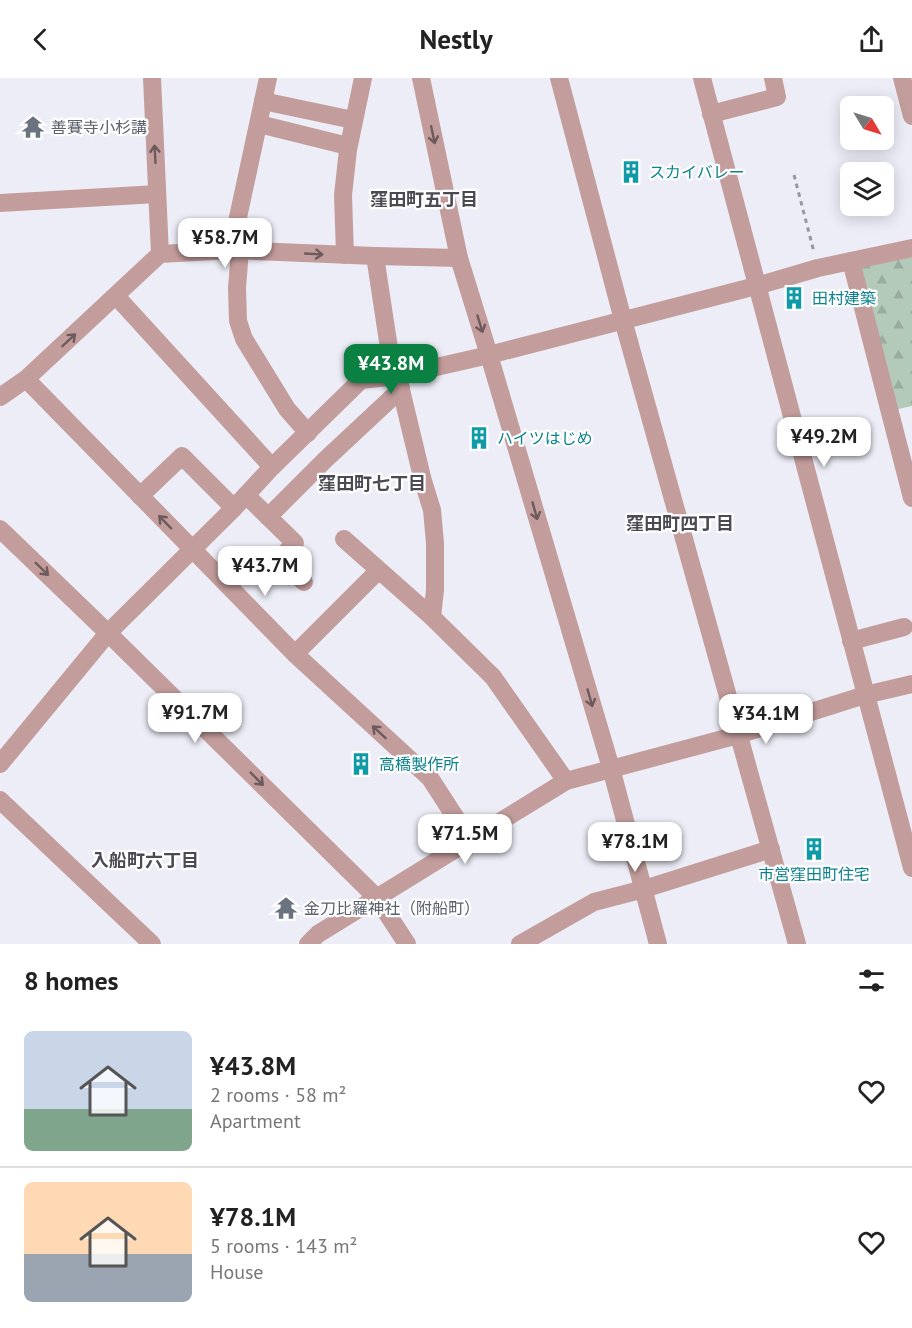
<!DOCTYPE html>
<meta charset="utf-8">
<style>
body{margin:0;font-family:"PT Sans","Noto Sans JP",sans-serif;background:#f2f2f2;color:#222;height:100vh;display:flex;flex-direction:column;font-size:22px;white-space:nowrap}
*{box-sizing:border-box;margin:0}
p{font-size:20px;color:#767676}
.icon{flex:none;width:33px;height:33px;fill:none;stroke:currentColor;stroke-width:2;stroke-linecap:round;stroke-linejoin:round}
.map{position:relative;height:866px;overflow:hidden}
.drawer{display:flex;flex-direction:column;background:#fff;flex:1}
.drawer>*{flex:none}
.needle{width:39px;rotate:128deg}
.buttons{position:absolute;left:840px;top:18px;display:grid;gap:12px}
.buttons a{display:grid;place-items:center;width:54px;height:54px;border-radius:9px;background:#fff;box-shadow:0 3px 15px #0003;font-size:30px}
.price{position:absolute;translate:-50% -51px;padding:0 14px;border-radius:12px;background:#fff;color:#222;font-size:20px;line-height:39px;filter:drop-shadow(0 2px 3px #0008)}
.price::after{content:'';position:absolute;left:50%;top:36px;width:18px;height:14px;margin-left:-9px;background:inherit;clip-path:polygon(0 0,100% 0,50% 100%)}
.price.current{background:#0b8043;color:#fff}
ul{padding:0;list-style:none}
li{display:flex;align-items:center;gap:18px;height:150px;padding:0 24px}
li+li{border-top:2px solid #e0e0e0}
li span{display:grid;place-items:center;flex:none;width:168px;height:120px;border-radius:9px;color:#555}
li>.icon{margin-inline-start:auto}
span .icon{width:72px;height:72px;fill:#fffc;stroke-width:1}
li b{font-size:26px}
h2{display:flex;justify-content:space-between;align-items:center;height:72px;padding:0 24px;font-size:26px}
header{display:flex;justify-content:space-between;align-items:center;height:78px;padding:0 24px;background:#fff;font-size:27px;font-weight:800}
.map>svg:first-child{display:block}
</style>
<header><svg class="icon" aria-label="back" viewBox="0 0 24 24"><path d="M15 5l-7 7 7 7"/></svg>Nestly<svg class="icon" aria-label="share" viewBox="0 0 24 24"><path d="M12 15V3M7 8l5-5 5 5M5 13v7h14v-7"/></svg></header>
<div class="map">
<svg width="912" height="866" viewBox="0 0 912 866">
<defs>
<pattern id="forest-firs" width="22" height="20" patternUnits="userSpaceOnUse" patternTransform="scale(1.5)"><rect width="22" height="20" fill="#b3c9b9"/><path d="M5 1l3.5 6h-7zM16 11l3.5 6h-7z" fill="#9aac9f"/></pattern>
</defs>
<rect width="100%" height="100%" fill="#ededf8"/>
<path fill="url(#forest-firs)" d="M912 173V328L894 332 860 190Z"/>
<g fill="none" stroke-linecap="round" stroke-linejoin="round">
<path stroke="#97979f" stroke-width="3" stroke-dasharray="4.5 4.5" stroke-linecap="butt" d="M794 97 814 174"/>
<g stroke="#c39d9c" stroke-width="18">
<path d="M152 0 160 176"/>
<path d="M421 0 459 180 489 277 611 690 658 866"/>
<path d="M559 0 623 242 797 866"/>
<path d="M702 0 912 790"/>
<path d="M902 0 912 38"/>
<path d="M263 23 353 42"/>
<path d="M711 36 777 19 773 0"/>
<path d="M259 46 348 68"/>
<path d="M0 125 157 116"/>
<path d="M231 172 268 0"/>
<path d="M240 172 237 210 238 243 244 261 287 331 308 355"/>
<path d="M345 177 343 117 348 72 363 0"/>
<path d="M375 178 389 270 396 291 423 403 432 432 435 465V512L432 539"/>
<path d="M851 183 912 420"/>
<path d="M116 218 272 389"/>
<path d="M26 301 295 576 430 700 470 762"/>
<path d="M0 319 26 301 160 176 231 172 375 178 459 180"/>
<path d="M246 417 295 465 279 481 304 504"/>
<path d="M140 418 182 378 234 430"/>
<path d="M268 439 325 382 401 311"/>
<path d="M0 451 108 555 377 820 407 866"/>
<path d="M344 461 432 539 493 599 566 703"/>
<path d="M851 563 904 549"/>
<path d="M295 576 378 493"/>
<path d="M0 686 108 555 234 430 272 389 361 302 397 298 489 277 756 208 818 190 912 170"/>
<path d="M0 722 152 866"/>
<path d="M308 866 318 856 566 703 738 657 865 617 912 606"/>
<path d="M520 866 594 824 644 811 771 771"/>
</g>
</g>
<defs><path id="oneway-shaft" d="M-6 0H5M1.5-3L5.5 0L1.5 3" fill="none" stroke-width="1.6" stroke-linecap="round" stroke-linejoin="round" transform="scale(1.5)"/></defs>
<g stroke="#6c5a5c">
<use href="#oneway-shaft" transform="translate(433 57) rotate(78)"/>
<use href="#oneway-shaft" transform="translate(155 76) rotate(-93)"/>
<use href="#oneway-shaft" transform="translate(314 176) rotate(3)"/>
<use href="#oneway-shaft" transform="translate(480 246) rotate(73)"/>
<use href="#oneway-shaft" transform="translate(69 262) rotate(-43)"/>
<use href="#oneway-shaft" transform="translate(535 433) rotate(74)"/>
<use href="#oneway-shaft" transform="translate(165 444) rotate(-134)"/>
<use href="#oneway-shaft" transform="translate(42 491) rotate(44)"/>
<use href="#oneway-shaft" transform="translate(590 620) rotate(74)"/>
<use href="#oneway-shaft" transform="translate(379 654) rotate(-137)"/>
<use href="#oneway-shaft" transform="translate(257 701) rotate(45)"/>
</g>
<defs>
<g id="temple-bare" transform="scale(1.8)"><path d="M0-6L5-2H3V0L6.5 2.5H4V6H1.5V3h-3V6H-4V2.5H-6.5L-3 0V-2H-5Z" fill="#6b7280" stroke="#fff" stroke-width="2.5" paint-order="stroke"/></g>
<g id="building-bare" transform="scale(1.8)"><path d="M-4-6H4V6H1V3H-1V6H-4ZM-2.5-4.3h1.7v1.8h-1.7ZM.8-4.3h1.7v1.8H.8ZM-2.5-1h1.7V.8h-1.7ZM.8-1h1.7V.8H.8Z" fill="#0f9aa8" stroke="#fff" stroke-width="2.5" paint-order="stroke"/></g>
</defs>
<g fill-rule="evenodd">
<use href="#temple-bare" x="33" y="49"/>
<use href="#building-bare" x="631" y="94"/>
<use href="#building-bare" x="794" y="220"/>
<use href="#building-bare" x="479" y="360"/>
<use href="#building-bare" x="361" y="686"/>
<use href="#building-bare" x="814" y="771"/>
<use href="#temple-bare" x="286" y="830"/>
</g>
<g text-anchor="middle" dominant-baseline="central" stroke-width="4.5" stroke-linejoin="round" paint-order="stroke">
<g font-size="16" fill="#5b616d" stroke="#fff" text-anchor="start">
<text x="51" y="49">善賽寺小杉講</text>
<text x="304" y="830">金刀比羅神社（附船町）</text>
</g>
<g font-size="16" fill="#0d838f" stroke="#fff" text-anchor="start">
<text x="649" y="94">スカイバレー</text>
<text x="812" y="220">田村建築</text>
<text x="497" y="360">ハイツはじめ</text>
<text x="379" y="686">高橋製作所</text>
<text x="814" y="796" text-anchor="middle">市営窪田町住宅</text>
</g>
<g font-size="18" font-weight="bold" fill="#4b4a53" stroke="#fff">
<text x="424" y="121">窪田町五丁目</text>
<text x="372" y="405">窪田町七丁目</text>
<text x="680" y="445">窪田町四丁目</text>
<text x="145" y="782">入船町六丁目</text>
</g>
</g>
</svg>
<div class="buttons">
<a><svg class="needle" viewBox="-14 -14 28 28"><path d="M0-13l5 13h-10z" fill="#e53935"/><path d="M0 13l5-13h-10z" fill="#767676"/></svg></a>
<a><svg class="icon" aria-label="layers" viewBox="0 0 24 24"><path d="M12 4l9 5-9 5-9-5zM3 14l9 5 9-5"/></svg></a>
</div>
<b class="price" style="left:225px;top:191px">¥58.7M</b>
<b class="price current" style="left:391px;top:317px">¥43.8M</b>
<b class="price" style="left:824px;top:390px">¥49.2M</b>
<b class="price" style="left:265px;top:519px">¥43.7M</b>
<b class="price" style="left:195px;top:666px">¥91.7M</b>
<b class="price" style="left:766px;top:667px">¥34.1M</b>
<b class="price" style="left:465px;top:787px">¥71.5M</b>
<b class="price" style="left:635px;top:795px">¥78.1M</b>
</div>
<section class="drawer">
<h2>8 homes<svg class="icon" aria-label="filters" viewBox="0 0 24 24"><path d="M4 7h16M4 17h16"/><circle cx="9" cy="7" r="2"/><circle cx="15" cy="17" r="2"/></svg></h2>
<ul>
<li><span style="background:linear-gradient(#c9d6e8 65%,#7fa58c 0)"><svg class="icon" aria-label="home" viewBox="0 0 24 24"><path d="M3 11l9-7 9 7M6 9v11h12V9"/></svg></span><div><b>¥43.8M</b><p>2 rooms · 58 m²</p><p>Apartment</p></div><svg class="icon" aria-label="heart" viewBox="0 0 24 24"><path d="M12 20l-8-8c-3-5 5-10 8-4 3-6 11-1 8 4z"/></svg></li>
<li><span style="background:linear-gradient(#ffd9b3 60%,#9aa5b1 0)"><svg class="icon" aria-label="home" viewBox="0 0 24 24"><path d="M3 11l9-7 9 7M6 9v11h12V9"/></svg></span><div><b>¥78.1M</b><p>5 rooms · 143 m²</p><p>House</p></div><svg class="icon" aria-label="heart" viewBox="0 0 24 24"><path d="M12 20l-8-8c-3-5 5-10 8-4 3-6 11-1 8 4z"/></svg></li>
</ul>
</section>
